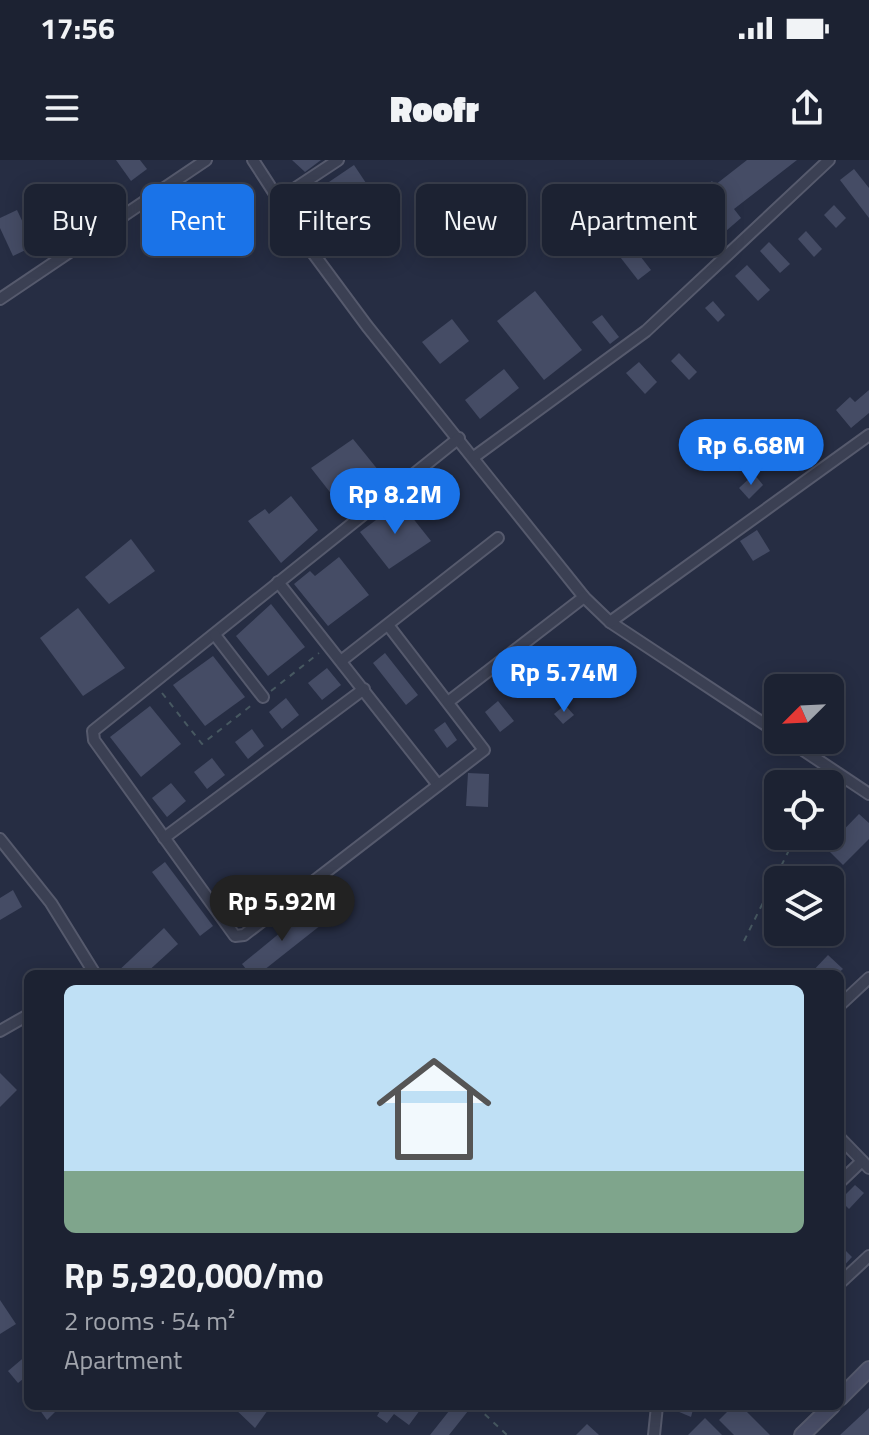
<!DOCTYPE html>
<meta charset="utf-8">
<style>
body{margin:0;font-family:"Titillium Web",sans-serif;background:#252a3a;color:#f1f3f6;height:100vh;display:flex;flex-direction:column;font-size:30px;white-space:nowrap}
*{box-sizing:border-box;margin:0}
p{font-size:26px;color:#a0a4ac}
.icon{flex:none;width:44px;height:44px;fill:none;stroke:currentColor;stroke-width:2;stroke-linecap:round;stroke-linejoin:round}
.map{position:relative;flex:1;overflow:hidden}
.side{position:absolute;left:24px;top:810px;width:820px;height:440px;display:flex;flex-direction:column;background:#1c2232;border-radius:12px;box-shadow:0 4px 20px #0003,0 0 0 2px #3a3f4d}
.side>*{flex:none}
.top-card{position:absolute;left:24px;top:24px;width:822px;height:72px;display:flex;gap:16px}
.needle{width:52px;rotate:246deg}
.controls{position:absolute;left:764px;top:514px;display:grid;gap:16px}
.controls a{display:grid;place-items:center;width:80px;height:80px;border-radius:12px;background:#1c2232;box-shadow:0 4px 20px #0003,0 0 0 2px #3a3f4d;font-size:40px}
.price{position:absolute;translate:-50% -68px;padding:0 18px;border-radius:28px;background:#1a73e8;color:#fff;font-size:26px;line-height:52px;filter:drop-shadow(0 2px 4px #0008)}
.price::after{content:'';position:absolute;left:50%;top:48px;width:24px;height:18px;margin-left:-12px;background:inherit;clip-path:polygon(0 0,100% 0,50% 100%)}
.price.current{background:#222;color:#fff}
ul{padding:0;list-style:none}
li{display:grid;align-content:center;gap:16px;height:424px;padding:0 40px}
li+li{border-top:2px solid #3a3f4d}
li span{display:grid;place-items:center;height:248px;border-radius:12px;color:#555}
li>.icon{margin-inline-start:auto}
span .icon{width:144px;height:144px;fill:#fffc;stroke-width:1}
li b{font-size:34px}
.pill{padding:0 28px;border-radius:12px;background:#1c2232;box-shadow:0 4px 20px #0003,0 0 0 2px #3a3f4d;font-size:28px;line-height:72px}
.pill.current{background:#1a73e8;color:#fff}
.status{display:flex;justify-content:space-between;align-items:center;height:56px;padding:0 40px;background:#1c2232;direction:ltr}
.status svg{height:22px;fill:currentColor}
header{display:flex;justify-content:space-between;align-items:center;height:104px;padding:0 40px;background:#1c2232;font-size:36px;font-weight:800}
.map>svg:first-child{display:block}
</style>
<div class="status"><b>17:56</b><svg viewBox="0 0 49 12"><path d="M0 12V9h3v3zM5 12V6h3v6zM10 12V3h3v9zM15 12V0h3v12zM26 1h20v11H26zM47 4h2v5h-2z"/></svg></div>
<header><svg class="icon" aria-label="menu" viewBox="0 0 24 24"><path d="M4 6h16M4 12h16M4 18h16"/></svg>Roofr<svg class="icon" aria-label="share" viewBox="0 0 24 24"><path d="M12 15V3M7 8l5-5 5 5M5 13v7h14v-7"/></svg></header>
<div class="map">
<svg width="869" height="1275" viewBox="0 0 869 1275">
<rect width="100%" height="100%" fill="#262d43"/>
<g fill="#454c65">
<path d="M116 0H140L147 9 131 21Z"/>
<path d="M292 0H321L305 12Z"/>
<path d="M747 0H797L734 49 741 58 726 71 722 66 700 84 686 65 708 48 696 34 712 21 715 25Z"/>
<path d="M354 5 366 23 338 42 326 24Z"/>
<path d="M854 9 869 28V58L840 20Z"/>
<path d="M834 45 846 58 836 68 824 55Z"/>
<path d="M17 50 34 86 13 96 0 68V58Z"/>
<path d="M806 71 822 89 814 97 798 79Z"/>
<path d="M769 82 790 104 780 113 760 91Z"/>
<path d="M630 83 651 110 638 120 617 93Z"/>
<path d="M747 105 770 130 758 141 735 116Z"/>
<path d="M535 131 582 190 544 220 497 161Z"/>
<path d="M713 141 725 155 718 162 705 148Z"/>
<path d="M602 155 619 177 610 184 592 162Z"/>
<path d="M452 159 469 181 440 204 422 182Z"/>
<path d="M679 193 697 212 689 220 671 201Z"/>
<path d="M639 202 657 222 645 234 626 213Z"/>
<path d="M504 209 519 228 480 259 465 240Z"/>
<path d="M869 230V253L851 268 836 250 850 237 855 242Z"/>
<path d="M353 279 383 316 344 350 311 308Z"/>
<path d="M754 314 763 325 749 339 739 328Z"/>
<path d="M291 336 318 370 281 403 248 361 265 349 269 354Z"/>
<path d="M400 342 431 381 389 409 360 372Z"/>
<path d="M757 370 770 391 753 401 740 381Z"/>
<path d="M131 379 155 411 109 444 85 417Z"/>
<path d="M339 397 369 435 328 466 294 424 310 411 315 416Z"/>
<path d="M271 444 305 487 268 516 236 476Z"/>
<path d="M78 448 125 508 83 536 40 478Z"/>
<path d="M385 493 418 535 406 545 373 503Z"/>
<path d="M213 496 245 537 205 566 173 525Z"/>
<path d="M533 499 546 514 532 525 520 509Z"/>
<path d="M327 508 341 525 322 540 308 523Z"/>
<path d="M286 538 299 555 282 569 269 552Z"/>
<path d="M498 541 514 561 500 572 485 552Z"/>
<path d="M565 545 574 555 563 564 554 554Z"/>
<path d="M150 546 181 584 141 617 110 577Z"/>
<path d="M445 562 457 580 447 588 434 570Z"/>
<path d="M252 569 264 586 248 599 235 582Z"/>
<path d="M212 598 225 615 207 629 194 612Z"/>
<path d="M468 613 489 614 488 647 466 646Z"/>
<path d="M171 623 186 641 167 657 152 638Z"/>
<path d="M859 654 869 663V679L843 705 826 688Z"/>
<path d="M165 702 213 766 200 776 152 712Z"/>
<path d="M13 730 22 747 0 760V738Z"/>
<path d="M309 749 321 765 259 814H250L242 804Z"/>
<path d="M164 768 178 784 145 814H115Z"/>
<path d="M828 795 843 809 837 814H810Z"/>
<path d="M0 913 17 930 0 947Z"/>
<path d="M855 1025 864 1033 849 1049 840 1040Z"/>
<path d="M840 1085 852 1097 840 1110Z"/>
<path d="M0 1140 16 1164 0 1174Z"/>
<path d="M28 1194V1215L18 1223 8 1211Z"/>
<path d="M37 1246H61L47 1260Z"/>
<path d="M232 1246H259L268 1250 255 1268Z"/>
<path d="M383 1246H423L409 1265 394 1254 387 1263 377 1256Z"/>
<path d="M453 1246H472L449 1275H430Z"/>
<path d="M665 1246H694L691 1257Z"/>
<path d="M733 1246H741L770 1275H734L719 1260Z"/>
<path d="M869 1248V1275H840Z"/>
<path d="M705 1258 722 1275H688Z"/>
<path d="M587 1264 599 1275H576Z"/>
</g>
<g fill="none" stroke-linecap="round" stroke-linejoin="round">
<g stroke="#565a6d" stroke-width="14">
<g id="street">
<path d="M253 0 313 93 367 166 584 437 610 462 778 573"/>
<path d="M279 39 338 0"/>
<path d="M0 139 206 0"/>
<path d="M474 297 646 171 829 0"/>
<path d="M278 422 438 625"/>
<path d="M610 462 869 275"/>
<path d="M388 465 484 590 244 775 235 776 94 580 93 571 459 278"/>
<path d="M215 475 263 537"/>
<path d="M341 501 498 378"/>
<path d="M448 542 584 437"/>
<path d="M788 580 869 634"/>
<path d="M164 678 364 529"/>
<path d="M0 679 51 743 95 814"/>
<path d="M840 845 869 818"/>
<path d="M0 871 28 855"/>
<path d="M840 978 869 1008"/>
<path d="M840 1022 862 1001"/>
<path d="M840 1123 869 1096"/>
<path d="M654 1275 657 1246"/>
</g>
</g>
<g stroke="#565a6d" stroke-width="18">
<g id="secondary">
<path d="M840 1238 869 1209"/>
<path d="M802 1275 832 1246"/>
</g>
</g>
<g stroke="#475861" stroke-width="2" stroke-dasharray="6 6" stroke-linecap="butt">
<path d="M271 531 319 493"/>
<path d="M162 533 202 584 253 544"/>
<path d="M744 781 796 676"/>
<path d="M476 1246 507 1275"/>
</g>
<use href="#street" stroke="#3b4053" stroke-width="10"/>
<use href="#secondary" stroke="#484d66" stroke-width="14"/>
</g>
</svg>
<div class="controls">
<a><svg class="needle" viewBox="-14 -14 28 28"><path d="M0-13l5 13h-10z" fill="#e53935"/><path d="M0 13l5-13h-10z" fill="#a0a4ac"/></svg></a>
<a><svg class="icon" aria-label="locate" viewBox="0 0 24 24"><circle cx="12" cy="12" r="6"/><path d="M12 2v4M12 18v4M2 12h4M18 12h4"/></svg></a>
<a><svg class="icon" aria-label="layers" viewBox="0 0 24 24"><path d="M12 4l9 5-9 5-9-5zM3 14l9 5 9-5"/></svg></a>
</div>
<b class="price" style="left:751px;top:327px">Rp 6.68M</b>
<b class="price" style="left:395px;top:376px">Rp 8.2M</b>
<b class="price" style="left:564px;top:554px">Rp 5.74M</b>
<b class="price current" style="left:282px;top:783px">Rp 5.92M</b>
<div class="top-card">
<a class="pill">Buy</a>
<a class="pill current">Rent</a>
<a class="pill">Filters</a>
<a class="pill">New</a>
<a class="pill">Apartment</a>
</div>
<section class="side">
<ul>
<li><span style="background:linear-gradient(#bfe0f5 75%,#7fa58c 0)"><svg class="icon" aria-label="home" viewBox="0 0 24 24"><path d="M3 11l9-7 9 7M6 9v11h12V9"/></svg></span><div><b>Rp 5,920,000/mo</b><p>2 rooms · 54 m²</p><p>Apartment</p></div></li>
</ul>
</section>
</div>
